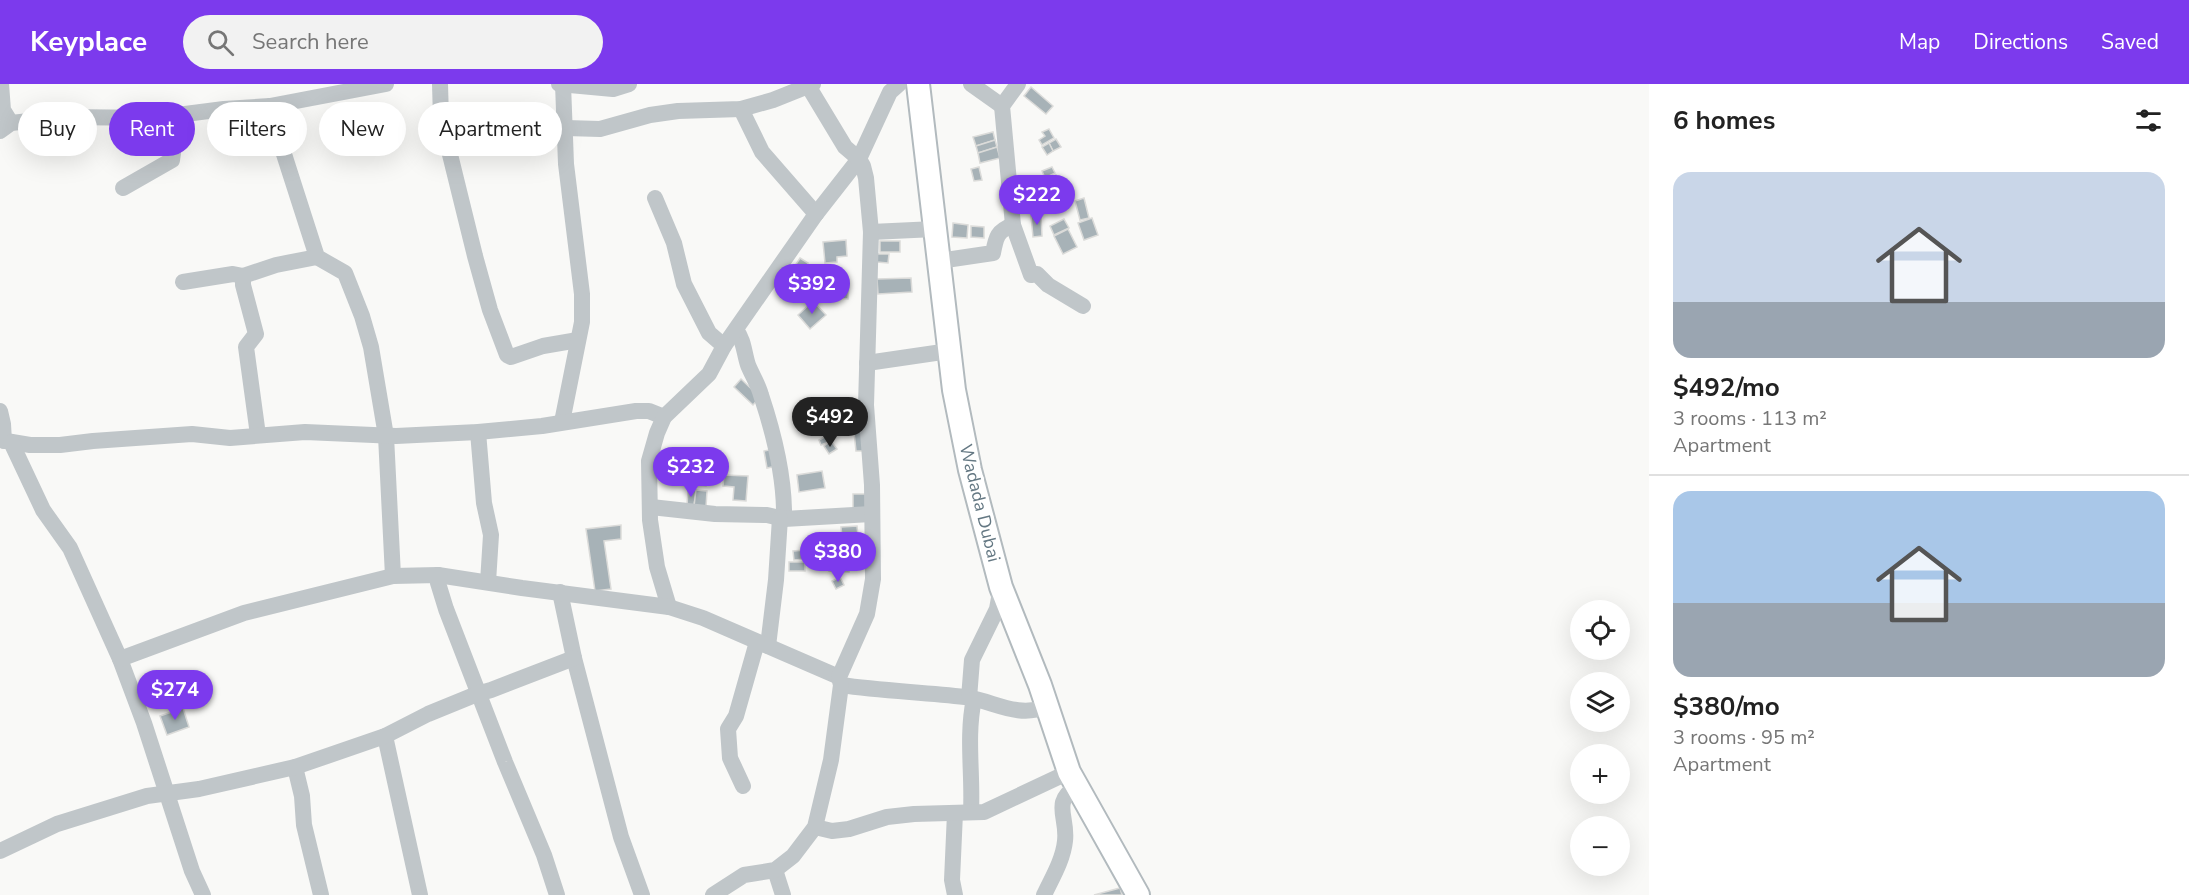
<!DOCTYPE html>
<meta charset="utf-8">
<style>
body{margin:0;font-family:"Nunito Sans",sans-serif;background:#f2f2f2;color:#222;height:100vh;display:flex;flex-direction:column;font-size:22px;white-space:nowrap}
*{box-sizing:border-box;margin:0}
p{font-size:20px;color:#767676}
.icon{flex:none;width:33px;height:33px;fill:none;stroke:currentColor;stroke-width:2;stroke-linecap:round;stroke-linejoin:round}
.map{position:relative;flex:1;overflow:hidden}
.panel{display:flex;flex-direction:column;background:#fff;width:540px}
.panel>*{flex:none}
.guide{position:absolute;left:18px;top:18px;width:570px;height:54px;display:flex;gap:12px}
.fabs{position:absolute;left:1570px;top:516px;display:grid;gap:12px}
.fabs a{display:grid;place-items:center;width:60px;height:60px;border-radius:50%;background:#fff;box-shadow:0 6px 24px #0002;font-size:30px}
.price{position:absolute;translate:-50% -51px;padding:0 14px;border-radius:21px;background:#7c3aed;color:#fff;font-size:20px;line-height:39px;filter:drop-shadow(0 2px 3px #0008)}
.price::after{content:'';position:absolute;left:50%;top:36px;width:18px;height:14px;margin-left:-9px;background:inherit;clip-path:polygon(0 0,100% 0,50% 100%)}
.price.selected{background:#222;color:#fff}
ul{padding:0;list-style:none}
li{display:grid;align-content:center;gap:12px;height:318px;padding:0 24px}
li+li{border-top:2px solid #e0e0e0}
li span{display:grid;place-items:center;height:186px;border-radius:18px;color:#555}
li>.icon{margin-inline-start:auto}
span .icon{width:108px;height:108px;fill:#fffc;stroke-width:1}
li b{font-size:26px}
h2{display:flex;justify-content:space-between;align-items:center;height:72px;padding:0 24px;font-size:26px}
.pill{padding:0 21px;border-radius:27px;background:#fff;box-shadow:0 6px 24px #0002;font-size:21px;line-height:54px}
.pill.selected{background:#7c3aed;color:#fff}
header{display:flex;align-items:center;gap:36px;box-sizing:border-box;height:84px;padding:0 30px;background:#7c3aed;color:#fff}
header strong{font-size:28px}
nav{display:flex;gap:33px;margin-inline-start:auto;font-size:21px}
.search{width:420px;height:54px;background:#f2f2f2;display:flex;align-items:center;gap:15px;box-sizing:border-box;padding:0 21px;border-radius:33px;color:#767676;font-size:22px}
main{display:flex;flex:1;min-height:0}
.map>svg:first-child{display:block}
</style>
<header>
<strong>Keyplace</strong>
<div class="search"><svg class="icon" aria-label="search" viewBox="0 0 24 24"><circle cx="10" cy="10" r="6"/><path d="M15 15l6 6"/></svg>Search here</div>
<nav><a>Map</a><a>Directions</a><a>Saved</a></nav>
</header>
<main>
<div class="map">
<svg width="1649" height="811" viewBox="0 0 1649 811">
<rect width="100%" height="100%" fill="#f9f9f7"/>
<g fill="#a7b2b7" stroke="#dbdbd9" stroke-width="1.5">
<path d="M1031 3 1053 22 1046 30 1024 12Z"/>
<path d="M1049 45 1054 54 1042 61 1039 56 1045 52 1042 48Z"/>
<path d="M993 48 995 56 976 62 973 53Z"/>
<path d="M1056 55 1061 63 1053 67 1049 59Z"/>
<path d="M995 56 997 63 978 69 976 62Z"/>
<path d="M1049 59 1053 67 1047 71 1042 63Z"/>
<path d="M997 63 1000 74 980 79 978 69Z"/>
<path d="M979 83 982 96 974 97 971 85Z"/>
<path d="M1052 83 1055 89 1045 94 1042 87Z"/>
<path d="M1056 91 1058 100 1038 104 1036 96Z"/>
<path d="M1084 114 1089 134 1080 136 1075 117Z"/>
<path d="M1041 131 1042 152 1033 153 1031 132Z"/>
<path d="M1092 134 1098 151 1084 156 1078 139Z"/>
<path d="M1064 135 1069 144 1054 151 1050 142Z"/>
<path d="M953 139 968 141 967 154 952 153Z"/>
<path d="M971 142 984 143V154L971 153Z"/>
<path d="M1068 145 1077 163 1063 170 1054 152Z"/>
<path d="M846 156 847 172 837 173V178L825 179 823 158Z"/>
<rect x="880" y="157" width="20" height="11"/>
<path d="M877 170H889L888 179 877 178Z"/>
<path d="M800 174 808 179 800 193 791 188Z"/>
<path d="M806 188 819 197 808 214 790 202 797 192 801 195Z"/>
<path d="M911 194 912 208 878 210 877 195Z"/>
<path d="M835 198 849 199 848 215 834 214Z"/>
<path d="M813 217 826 231 810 245 798 231Z"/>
<path d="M741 295 760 313 753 321 734 303Z"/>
<path d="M820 326 822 340 811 342 809 328Z"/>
<path d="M838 339 839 349 824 351 823 342Z"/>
<path d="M865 347 866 367H856L854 348Z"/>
<path d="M828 351 831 357 821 361 819 356Z"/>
<path d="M831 357 837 365 829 370 824 362Z"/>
<path d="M774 365 777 382 767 384 764 367Z"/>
<path d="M822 387 825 404 799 408 797 391Z"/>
<path d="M688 389 707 391 706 402 687 400Z"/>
<path d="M724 391 748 392 746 417 733 416 734 403 723 402Z"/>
<path d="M688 406H696L694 422 687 421Z"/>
<path d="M696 406 707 407 706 423 694 422Z"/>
<path d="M853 410H870V425L853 426Z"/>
<path d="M621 441V455L604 457 611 505 595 507 586 445Z"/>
<path d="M857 442 858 452 842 453 841 443Z"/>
<path d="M819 465V474L794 476 793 467Z"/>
<path d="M829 477 849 478V488L829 487Z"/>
<rect x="789" y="478" width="16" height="9"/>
<path d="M840 493 844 501 836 505 832 497Z"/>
<path d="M183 624 189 643 167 651 160 632Z"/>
<path d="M1120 804 1122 811H1094Z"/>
</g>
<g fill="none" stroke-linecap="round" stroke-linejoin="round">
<g stroke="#b2babe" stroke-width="26">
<path id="secondary" d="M918 0 954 306 970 386 1001 503 1040 601 1069 688 1138 811"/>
</g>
<g stroke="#c0c6c9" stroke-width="16">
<path d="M1 0 3 26 11 39"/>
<path d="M440 0 441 34 475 172 490 226 507 271 511 273 543 262 578 256"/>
<path d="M559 0 613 5 629 0"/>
<path d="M971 0 1002 22"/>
<path d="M1018 0 1002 22 1013 141 1031 191 1037 190 1048 201 1083 222"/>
<path d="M270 22 274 39 317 173 345 189 362 232 371 263 386 352 393 492"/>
<path d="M741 25 762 68 816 130"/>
<path d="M566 44 600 45 650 31 678 27 741 25 773 16 813 0"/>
<path d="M0 47 11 39 66 33 154 34 224 25 270 22 386 0"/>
<path d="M123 104 172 76 173 69 154 34"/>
<path d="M655 114 674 159 684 200 709 249 724 262"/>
<path d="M871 148 935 145"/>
<path d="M939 177 993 169C996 153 997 147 1013 141"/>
<path d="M243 192V201L256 250 246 263 258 351"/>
<path d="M183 198 233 190 243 192 276 181 317 173"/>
<path d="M736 246C744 256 744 269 748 281 752 291 758 300 761 311 774 350 785 393 784 435"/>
<path d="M867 279 949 267"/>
<path d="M0 327 3 340 4 357"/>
<path d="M562 338 582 238V210L566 80 563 0"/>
<path d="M478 348 484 419 491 451 488 498"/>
<path d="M0 356 30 361H60L93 357 192 350 230 354 305 348 396 352 478 348 542 342 636 327H649L664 333"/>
<path d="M11 358 43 426 70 464 120 575 144 639 192 787 203 811"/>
<path d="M651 423 715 430 767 431 784 435 871 430"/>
<path d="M438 491V499L446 525 505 678 544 771 557 811"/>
<path d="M560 508 574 574 621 753 642 811"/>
<path d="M669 523 657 483 650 436 649 377 657 349 664 333 709 290 724 262 816 130 859 75 890 8 899 0"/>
<path d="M768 562 776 496 780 434"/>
<path d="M120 575 244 529 393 492 438 491 522 504 669 523 703 534 839 593"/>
<path d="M841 601C882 607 924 608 965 613 994 617 1016 634 1046 623"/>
<path d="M969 614 972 576 997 525 1001 503"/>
<path d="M385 652 420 811"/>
<path d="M295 683 302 712 304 741 321 811"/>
<path d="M743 702 730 674 728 645 736 632 757 558"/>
<path d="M971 728C973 690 966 653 974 615"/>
<path d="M955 729 952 796 955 811"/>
<path d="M815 743 832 747 849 745 887 733 914 730 984 728 1069 688"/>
<path d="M0 767 57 740 147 712 199 705 295 683 385 652 428 630 477 610 491 606 574 574"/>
<path d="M775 786 783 811"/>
<path d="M713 811 744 791 775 786 793 772 815 743 831 676 841 601 839 593 867 530 873 495 872 401 866 321 871 148 866 94 863 82 859 75 845 63 807 0"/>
<path d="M1044 811C1052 794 1063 776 1065 757 1068 732 1051 719 1077 702"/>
</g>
<use href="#secondary" stroke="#fff" stroke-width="22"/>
</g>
<g text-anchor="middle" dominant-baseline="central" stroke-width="6" stroke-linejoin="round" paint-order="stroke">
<g font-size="18" fill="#647883" stroke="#fff">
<text transform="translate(980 419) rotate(76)">Wadada Dubai</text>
</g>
</g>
</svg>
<div class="fabs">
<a><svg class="icon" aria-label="locate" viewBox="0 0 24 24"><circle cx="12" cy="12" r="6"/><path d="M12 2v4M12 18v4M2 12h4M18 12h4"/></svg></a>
<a><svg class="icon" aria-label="layers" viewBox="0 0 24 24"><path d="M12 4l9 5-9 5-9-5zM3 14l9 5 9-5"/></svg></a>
<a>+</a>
<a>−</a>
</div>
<b class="price" style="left:1037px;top:142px">$222</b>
<b class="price" style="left:812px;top:231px">$392</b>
<b class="price selected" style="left:830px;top:364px">$492</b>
<b class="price" style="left:691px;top:414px">$232</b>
<b class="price" style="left:838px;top:499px">$380</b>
<b class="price" style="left:175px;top:637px">$274</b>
<div class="guide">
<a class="pill">Buy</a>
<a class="pill selected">Rent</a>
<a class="pill">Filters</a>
<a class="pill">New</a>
<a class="pill">Apartment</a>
</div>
</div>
<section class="panel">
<h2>6 homes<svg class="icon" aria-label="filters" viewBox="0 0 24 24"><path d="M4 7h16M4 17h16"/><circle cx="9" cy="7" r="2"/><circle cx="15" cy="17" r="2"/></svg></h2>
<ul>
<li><span style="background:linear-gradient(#c9d6e8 70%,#9aa5b1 0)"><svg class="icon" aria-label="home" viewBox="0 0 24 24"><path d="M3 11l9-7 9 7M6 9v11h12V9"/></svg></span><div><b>$492/mo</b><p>3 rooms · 113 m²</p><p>Apartment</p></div></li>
<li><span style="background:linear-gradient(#a9c7e8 60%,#9aa5b1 0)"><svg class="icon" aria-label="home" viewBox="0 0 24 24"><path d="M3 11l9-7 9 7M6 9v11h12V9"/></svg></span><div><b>$380/mo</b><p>3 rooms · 95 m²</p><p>Apartment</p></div></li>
</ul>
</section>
</main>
